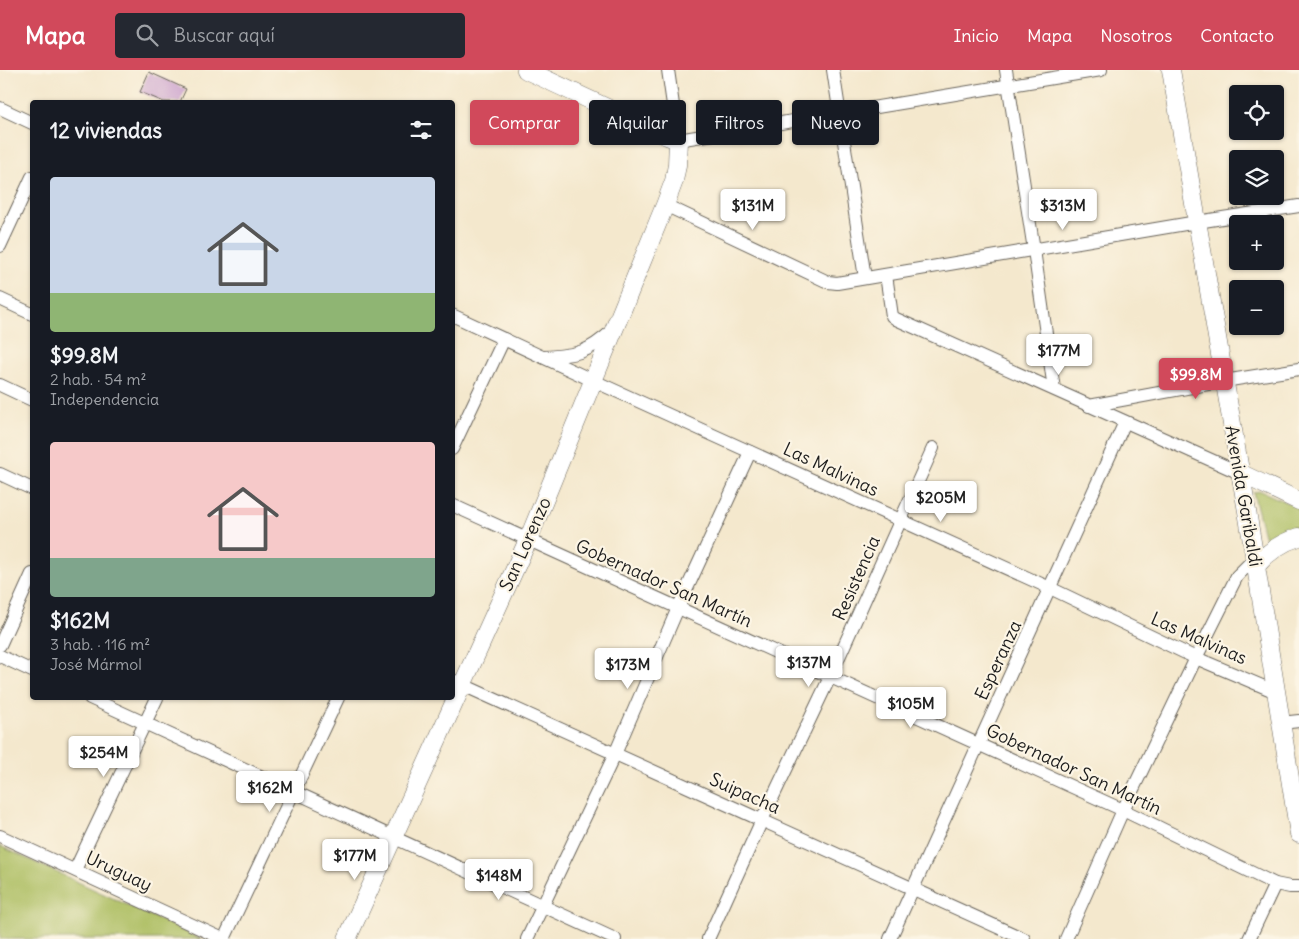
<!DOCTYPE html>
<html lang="es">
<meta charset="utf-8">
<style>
body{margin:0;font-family:Delius,sans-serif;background:#242831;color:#f1f3f6;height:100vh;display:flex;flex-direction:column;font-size:19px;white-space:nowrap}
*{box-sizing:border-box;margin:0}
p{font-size:16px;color:#9ea1a6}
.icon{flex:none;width:28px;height:28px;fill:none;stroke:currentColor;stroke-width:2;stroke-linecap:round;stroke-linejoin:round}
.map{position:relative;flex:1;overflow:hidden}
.details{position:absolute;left:30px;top:30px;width:425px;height:600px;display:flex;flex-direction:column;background:#171b24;border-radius:5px;box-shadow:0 1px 4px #0004}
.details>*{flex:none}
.top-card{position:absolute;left:470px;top:30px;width:475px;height:45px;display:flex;gap:10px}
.fabs{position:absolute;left:1229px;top:15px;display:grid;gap:10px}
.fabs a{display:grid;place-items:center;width:55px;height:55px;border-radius:5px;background:#171b24;box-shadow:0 1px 4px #0004;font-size:25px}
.price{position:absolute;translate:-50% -42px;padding:0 11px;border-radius:5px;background:#fff;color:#222;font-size:16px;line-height:32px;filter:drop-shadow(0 1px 2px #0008)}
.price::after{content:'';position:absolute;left:50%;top:30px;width:15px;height:11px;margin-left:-8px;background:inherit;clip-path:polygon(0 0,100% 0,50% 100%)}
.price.current{background:#d1495b;color:#fff}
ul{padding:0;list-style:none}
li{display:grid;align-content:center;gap:10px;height:265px;padding:0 20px}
li span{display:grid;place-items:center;height:155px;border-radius:5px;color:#555}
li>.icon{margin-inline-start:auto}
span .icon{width:90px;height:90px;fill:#fffc;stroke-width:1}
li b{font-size:21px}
h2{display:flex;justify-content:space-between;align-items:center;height:60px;padding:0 20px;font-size:21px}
.tag{padding:0 18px;border-radius:5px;background:#171b24;box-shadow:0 1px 4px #0004;font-size:18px;line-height:45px}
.tag.current{background:#d1495b;color:#fff}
header{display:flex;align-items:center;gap:30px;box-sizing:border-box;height:70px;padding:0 25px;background:#d1495b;color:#fff}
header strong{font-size:24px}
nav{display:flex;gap:28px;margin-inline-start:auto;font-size:18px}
.search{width:350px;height:45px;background:#242831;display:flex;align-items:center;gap:12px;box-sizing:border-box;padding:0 18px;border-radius:5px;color:#9ea1a6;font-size:19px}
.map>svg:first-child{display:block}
</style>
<header>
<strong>Mapa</strong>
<div class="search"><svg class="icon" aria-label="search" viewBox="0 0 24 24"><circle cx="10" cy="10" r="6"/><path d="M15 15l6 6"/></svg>Buscar aquí</div>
<nav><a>Inicio</a><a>Mapa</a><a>Nosotros</a><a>Contacto</a></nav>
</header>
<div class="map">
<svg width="1299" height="869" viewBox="0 0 1299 869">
<rect width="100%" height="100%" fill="#fcf5e5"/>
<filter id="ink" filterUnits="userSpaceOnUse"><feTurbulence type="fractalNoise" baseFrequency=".02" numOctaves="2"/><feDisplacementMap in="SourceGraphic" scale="10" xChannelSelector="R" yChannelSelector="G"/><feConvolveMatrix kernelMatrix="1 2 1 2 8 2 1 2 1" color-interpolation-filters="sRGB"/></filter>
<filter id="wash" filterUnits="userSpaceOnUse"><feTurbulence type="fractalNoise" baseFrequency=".0096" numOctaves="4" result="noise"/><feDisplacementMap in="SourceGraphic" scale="20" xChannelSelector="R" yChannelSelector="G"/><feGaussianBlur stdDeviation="1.12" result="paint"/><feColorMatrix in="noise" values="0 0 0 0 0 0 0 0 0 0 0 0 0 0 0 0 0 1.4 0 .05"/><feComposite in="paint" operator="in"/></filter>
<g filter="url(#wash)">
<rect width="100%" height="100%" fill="#f4e8cd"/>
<g fill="#acbd61" stroke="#646c3e">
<path d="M1261 421 1299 438V462L1273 470 1265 469 1253 422Z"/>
<path d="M0 776 201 869H0Z"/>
</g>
<g id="blocks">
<path fill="#c89ccc" d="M149 2 186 19 180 32H164L140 22Z"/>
</g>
</g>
<g filter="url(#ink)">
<use href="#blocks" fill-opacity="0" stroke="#68635a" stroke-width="1"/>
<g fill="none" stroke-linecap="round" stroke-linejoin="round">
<g stroke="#68635a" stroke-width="14">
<g id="minor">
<path d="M668 0 678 70 1101 0"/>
<path d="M833 0 865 208"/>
<path d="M1006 0 1034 180 1054 319"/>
<path d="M0 38 32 53"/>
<path d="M665 135 828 212 837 213 1197 152 1299 136"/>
<path d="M0 176 32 107"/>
<path d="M886 205 892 246 896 249 1240 403"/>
<path d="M0 229 32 244"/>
<path d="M452 245 594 311 1050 518 1196 588 1276 622"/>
<path d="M544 287C577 285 588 283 612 261"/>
<path d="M0 315 32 330"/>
<path d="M1089 336 1224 311 1299 299"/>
<path d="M452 379 504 269"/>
<path d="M0 404 32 419"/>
<path d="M452 435 1123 740 1275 814 1290 817H1299"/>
<path d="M0 575 32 504"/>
<path d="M0 586 32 601"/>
<path d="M452 610 1024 869"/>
<path d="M90 628 615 869"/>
<path d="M1281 653 1299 651"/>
<path d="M0 766 223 869"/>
<path d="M75 800 157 628"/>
<path d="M224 869 338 628"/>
<path d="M527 869 615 684 678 538 750 382"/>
<path d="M708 869 762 750 830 607 933 378"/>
<path d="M890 869 1125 352"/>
<path d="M1066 869 1123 740 1196 588 1237 506 1254 489"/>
<path d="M1249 869 1275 814"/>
</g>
</g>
<g stroke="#68635a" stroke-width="19">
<g id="secondary">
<path d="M1171 0 1248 447 1299 764"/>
<path d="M1240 403 1299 431"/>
<path d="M1256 496C1267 483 1282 472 1299 467"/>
<path d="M347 869 528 470 665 135 674 111 677 95 678 70 667 66 526 0"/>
</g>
</g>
<use href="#minor" stroke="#fff" stroke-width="12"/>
<use href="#secondary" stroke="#fff" stroke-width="18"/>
</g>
</g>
<g text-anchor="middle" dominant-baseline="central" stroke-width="4.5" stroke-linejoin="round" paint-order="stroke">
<g font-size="18" fill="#1c1c1c" stroke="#fcf5e5">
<text transform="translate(831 399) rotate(25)">Las Malvinas</text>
<text transform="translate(1244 426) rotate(80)">Avenida Garibaldi</text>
<text transform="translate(525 474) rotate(-66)">San Lorenzo</text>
<text transform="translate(856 508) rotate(-66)">Resistencia</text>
<text transform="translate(664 513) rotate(24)">Gobernador San Martín</text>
<text transform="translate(1199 568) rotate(24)">Las Malvinas</text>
<text transform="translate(998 590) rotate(-65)">Esperanza</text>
<text transform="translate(1074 699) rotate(25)">Gobernador San Martín</text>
<text transform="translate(745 723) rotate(24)">Suipacha</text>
<text transform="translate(119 801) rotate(25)">Uruguay</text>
</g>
</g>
</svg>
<div class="fabs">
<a><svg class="icon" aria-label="locate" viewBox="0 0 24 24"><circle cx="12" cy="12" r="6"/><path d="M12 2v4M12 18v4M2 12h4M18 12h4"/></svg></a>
<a><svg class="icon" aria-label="layers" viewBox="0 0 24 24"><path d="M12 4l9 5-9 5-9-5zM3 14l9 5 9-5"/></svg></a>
<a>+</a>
<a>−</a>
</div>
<b class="price" style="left:753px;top:161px">$131M</b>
<b class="price" style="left:1063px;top:161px">$313M</b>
<b class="price" style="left:1059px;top:306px">$177M</b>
<b class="price current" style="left:1196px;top:330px">$99.8M</b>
<b class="price" style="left:941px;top:453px">$205M</b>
<b class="price" style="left:809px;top:618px">$137M</b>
<b class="price" style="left:628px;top:620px">$173M</b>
<b class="price" style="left:911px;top:659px">$105M</b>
<b class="price" style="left:104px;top:708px">$254M</b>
<b class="price" style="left:270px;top:743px">$162M</b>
<b class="price" style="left:355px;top:811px">$177M</b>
<b class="price" style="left:499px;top:831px">$148M</b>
<div class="top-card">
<a class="tag current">Comprar</a>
<a class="tag">Alquilar</a>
<a class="tag">Filtros</a>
<a class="tag">Nuevo</a>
</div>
<section class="details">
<h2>12 viviendas<svg class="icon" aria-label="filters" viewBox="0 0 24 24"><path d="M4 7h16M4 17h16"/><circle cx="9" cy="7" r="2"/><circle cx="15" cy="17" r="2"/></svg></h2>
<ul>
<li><span style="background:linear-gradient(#c9d6e8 75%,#8fb573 0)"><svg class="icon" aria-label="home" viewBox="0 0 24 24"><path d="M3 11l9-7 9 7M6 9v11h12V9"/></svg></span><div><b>$99.8M</b><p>2 hab. · 54 m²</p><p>Independencia</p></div></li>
<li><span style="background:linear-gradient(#f6c9c9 75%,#7fa58c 0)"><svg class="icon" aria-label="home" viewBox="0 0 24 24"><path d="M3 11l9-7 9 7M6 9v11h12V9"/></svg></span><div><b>$162M</b><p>3 hab. · 116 m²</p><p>José Mármol</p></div></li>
</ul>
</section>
</div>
